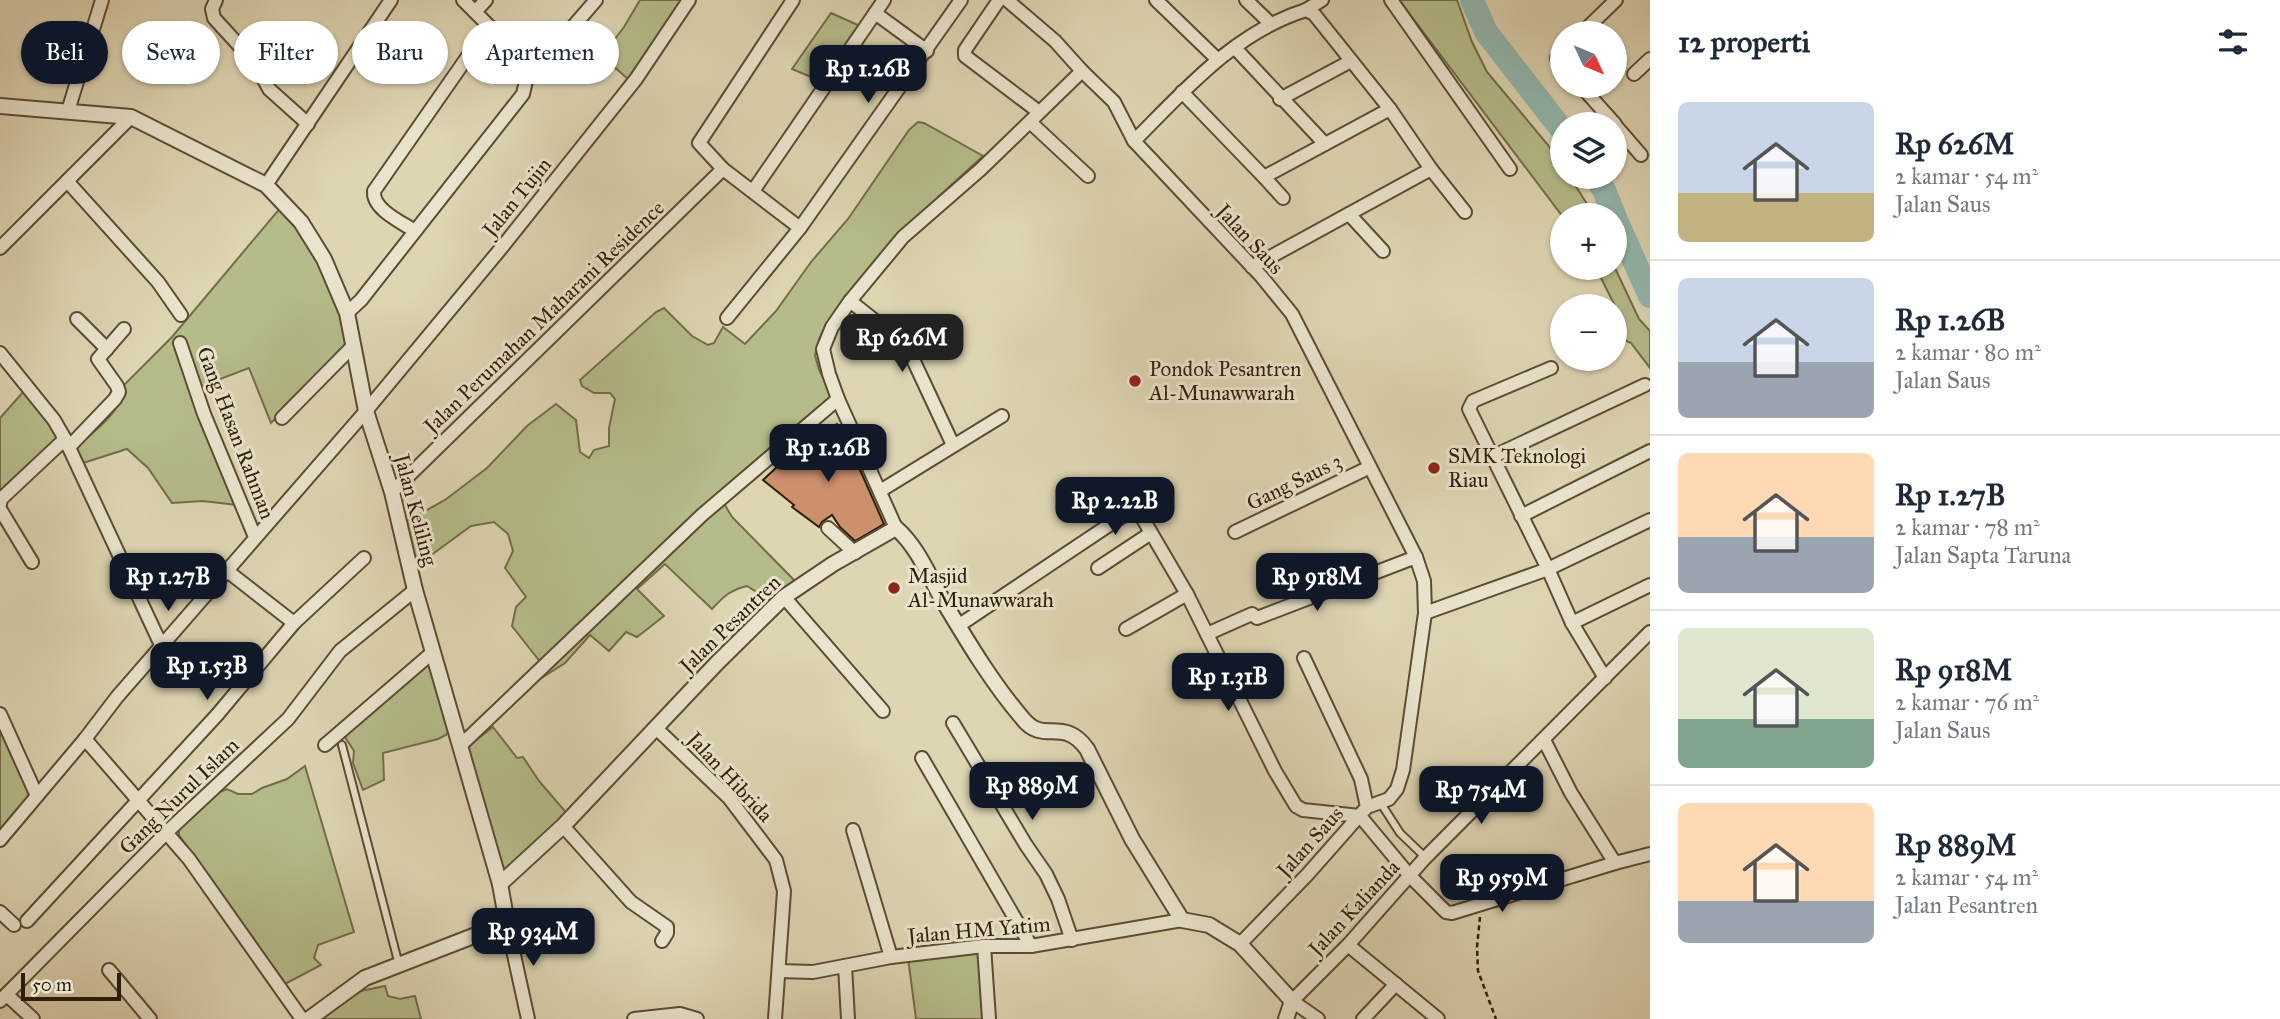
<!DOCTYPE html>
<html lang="id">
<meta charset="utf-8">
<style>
body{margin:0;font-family:"IM FELL Great Primer",serif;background:#f2f2f3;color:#1f2937;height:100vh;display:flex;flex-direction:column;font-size:26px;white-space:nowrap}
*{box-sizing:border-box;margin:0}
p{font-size:23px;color:#747a83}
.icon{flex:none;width:38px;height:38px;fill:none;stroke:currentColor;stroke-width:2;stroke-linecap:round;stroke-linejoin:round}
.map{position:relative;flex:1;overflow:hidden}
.sheet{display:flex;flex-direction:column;background:#fff;width:630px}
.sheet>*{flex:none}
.hud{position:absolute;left:21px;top:21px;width:665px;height:63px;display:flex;gap:14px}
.needle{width:46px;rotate:134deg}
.tools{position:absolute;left:1550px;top:21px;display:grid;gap:14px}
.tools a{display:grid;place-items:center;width:77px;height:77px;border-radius:50%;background:#fff;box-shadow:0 2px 5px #0004;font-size:35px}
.scale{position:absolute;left:21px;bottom:18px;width:100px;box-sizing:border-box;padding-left:7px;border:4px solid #2f1f08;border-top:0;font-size:19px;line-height:24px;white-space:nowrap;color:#2f1f08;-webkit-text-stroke:5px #eae4ce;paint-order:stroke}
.price{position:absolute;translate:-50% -60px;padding:0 16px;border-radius:14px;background:#111827;color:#fff;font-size:23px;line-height:46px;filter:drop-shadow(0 2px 4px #0008)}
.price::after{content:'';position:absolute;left:50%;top:42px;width:21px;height:16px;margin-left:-10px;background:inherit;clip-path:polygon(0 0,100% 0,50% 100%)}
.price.current{background:#222;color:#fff}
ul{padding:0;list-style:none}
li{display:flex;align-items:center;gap:21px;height:175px;padding:0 28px}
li+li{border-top:2px solid #e0e1e3}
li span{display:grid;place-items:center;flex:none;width:196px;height:140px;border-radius:10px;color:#555}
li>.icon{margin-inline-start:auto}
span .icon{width:84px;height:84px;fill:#fffc;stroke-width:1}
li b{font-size:30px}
h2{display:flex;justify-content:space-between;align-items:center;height:84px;padding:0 28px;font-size:30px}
.pill{padding:0 24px;border-radius:32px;background:#fff;box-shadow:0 2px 5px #0004;font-size:24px;line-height:63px}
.pill.current{background:#111827;color:#fff}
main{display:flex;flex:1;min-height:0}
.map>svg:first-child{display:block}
</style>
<main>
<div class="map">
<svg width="1650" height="1019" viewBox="0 0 1650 1019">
<rect width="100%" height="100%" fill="#ded5b3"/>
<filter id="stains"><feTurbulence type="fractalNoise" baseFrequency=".00286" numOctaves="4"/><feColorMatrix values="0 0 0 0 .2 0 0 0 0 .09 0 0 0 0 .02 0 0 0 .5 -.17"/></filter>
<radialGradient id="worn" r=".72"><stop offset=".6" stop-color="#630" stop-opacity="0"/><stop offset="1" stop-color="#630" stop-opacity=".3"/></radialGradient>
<g fill="#b5bc8a" stroke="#726e49" stroke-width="2">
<path d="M640 0H682L629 80 602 56 624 27Z"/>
<path d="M1399 0H1457L1472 42 1487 72 1548 145 1563 166V177H1570L1594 215 1563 217Z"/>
<path d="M831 13 860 26 823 82 792 69Z"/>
<path d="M918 122 924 123 983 156 900 232 830 319 820 337 815 355 819 370 834 398 719 495 732 517 796 582 772 602 747 586C730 590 723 597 712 609L665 564 637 589 664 616 637 637 626 632 609 651 590 635 565 663 532 684 521 678 541 663 512 626 516 607 526 597 505 568 513 551 508 534 494 522 471 526 419 564 410 554 407 521 445 500 487 468 527 426 556 404 576 420 580 452 589 458 594 450 609 446V428L615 399 610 393H594L582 386 580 380 656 312 664 308 692 336 708 345 714 343 723 327 745 344 776 311 811 262 848 219 909 130Z"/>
<path d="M281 207 309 242 330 278 349 344 271 423 249 368 191 390 237 505 203 501 172 503 148 468 127 449 83 463 75 448C90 435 127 408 123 386L172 337Z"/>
<path d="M1596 268H1615L1639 319 1650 331V368L1631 343 1620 338 1615 340V306Z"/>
<path d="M24 391 59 435 0 494V418Z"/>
<path d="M432 658 451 727 446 735 438 739 383 753 384 780 363 790 353 763 354 751 345 737 346 731Z"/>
<path d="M493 727 517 758 523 757 539 781 569 816 506 874 501 868 466 748Z"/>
<path d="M0 729 30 796 0 834Z"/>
<path d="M305 766 354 932 318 945 314 958 321 965 285 984 179 835V830L215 794 227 789 238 794H252L262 788 287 779Z"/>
<path d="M980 949 983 1019H916L908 958Z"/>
<path d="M385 986 388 996 400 999 415 996 421 1019H315L356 992Z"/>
</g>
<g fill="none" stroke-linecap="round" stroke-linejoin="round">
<g stroke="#93b8af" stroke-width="24">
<path d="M1472 0 1486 32 1563 131"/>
<path d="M1595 177 1604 190 1614 215"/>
<path d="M1615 218 1650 296"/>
</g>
</g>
<path fill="#cd906d" stroke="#2f1f08" stroke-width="2" d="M837 424 845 436 884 524 855 541 840 527 832 515 822 522 819 527 792 507 794 505 763 480 804 442Z"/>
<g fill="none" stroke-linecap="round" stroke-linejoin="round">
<g stroke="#5b4c33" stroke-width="10">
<g id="service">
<path d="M1126 489 1136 507"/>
<path d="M342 745 399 965"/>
<path d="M1380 802 1400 833 1425 857"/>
</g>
</g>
<g stroke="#5b4c33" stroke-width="16">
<g id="minor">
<path d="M216 0 212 9 214 18 255 63 269 89 308 124"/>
<path d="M793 0 699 143 723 169 800 228"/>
<path d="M999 0 965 50V56L1039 112"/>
<path d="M1007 0 1055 41 1082 71"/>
<path d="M1156 0 1217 59"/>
<path d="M1246 0 1271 24"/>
<path d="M1391 0 1510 169"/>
<path d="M1306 10 1322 0"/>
<path d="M475 12 486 0"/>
<path d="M875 13 927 51"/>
<path d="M1582 33 1616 0"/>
<path d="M1235 48 1325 144"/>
<path d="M1563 52 1557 58 1563 65"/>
<path d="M1634 74 1650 59"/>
<path d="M526 81 596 0"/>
<path d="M1581 86 1615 124"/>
<path d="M1182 92 1264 177 1390 109"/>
<path d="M1280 99 1351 61"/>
<path d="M68 111 102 0"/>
<path d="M1030 122 1088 176"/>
<path d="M1615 125 1641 155"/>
<path d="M1134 141C1185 90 1235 32 1306 10L1314 14 1390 109 1431 169 1252 267"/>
<path d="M1431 169 1465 212"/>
<path d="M1264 177 1283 198"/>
<path d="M67 181 158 282 181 315"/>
<path d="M266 185 391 0"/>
<path d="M753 191 884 0"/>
<path d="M1349 214 1383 251"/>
<path d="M415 231C401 222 372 209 374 191L489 26"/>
<path d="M0 248 131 117"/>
<path d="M850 301 899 340 910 353 953 445"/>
<path d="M347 313 361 300 523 94 526 81 489 26 463 0"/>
<path d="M727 318 800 228 961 0"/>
<path d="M77 319 107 349"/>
<path d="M180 343 204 414 255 537"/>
<path d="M0 353 54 420 65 439 162 647"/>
<path d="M1551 368 1473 401 1469 409 1548 569 1572 623 1605 678"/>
<path d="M282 418 353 346"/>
<path d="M69 447 115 399 119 392 117 386 98 359 124 329"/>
<path d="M1492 457 1645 385"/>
<path d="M880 491 1002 416"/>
<path d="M392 492 723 169"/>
<path d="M0 504 1 499 65 439"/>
<path d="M0 509 32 562"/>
<path d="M1521 516 1650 451"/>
<path d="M828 528 855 553"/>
<path d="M896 528 838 399 829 374 823 349 832 327 850 301 903 237 981 169 1082 71 1114 102 1134 141 1261 276 1292 314 1416 557 1424 581 1425 613 1403 770 1397 789 1389 799 1367 807 1307 875 1240 944"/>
<path d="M1235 532 1370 467"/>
<path d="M1098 568 1151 533"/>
<path d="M226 570 294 623"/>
<path d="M784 597 883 711"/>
<path d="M1425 613 1548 569 1650 520"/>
<path d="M1572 623 1650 585"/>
<path d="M958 626 1136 507 1187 594 1275 771 1296 806 1303 810 1360 816 1410 876 1446 912 1452 913 1615 863"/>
<path d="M1126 629 1187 594"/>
<path d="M1207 634 1252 614 1257 618 1416 557"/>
<path d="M1304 658 1361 779 1367 807"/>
<path d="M0 714 37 796"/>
<path d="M953 723 1026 845 1046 874 1058 899 1072 940"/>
<path d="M657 729 729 798 776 860 784 891 775 1019"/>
<path d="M85 739 189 859 302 1019"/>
<path d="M1544 740 1571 793 1615 863 1650 854"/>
<path d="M325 745 433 652"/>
<path d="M461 745 702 515 838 399"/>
<path d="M922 758 1031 946"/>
<path d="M563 826 631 902 667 927V933L662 941"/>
<path d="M853 830 891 957"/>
<path d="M0 840 85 739 117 697 366 411 503 246 636 79 689 0"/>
<path d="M0 912 14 925"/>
<path d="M27 921 217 715 294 623 364 558"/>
<path d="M507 923 528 1019"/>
<path d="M1348 945 1438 1019"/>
<path d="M984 946 989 1019"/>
<path d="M845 966 848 1019"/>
<path d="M109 970 150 1019"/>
<path d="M779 971 813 972 891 957 984 946H1031L1182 920"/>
<path d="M7 995 33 1019"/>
<path d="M0 1001 167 832 288 719 340 651 415 590"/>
<path d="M634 1019 680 1014 697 1019"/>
<path d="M1318 1019 1292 1001 1348 945 1425 858 1650 632"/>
<path d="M1363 1019 1396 984"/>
</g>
</g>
<g stroke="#5b4c33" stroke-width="18">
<g id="tertiary">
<path d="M0 106 131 117 266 185 301 222 324 259 347 313 366 411 392 492 415 590 500 884 507 923 365 978 309 1019"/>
<path d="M500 884 563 826 717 663 784 597 833 564 896 528C919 548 930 579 945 604 969 644 993 684 1023 719 1044 745 1063 716 1087 749L1132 839 1182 920 1209 925 1240 944 1292 1001 1286 1019"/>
</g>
</g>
<path stroke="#2f1f08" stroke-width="2.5" stroke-dasharray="5 3.5" stroke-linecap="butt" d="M1480 917 1477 947 1478 971 1496 1019"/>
<use href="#service" stroke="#eae4ce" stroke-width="6"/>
<use href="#minor" stroke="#eae4ce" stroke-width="12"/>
<use href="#tertiary" stroke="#eae4ce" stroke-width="14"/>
</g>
<g fill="#8f2418" stroke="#eae4ce" stroke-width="2.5">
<circle cx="1135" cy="381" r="7"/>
<circle cx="1434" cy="468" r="7"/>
<circle cx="894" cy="588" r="7"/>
</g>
<g text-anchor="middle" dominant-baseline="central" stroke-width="6" stroke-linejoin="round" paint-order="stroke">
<g font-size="21" fill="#2f1f08" stroke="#eae4ce">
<text transform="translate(517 197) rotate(-51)">Jalan Tujin</text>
<text transform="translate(1250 239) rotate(47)">Jalan Saus</text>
<text transform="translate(544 317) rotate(-44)">Jalan Perumahan Maharani Residence</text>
<text transform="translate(236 433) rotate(69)">Gang Hasan Rahman</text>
<text transform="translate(1294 482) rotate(-26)">Gang Saus 3</text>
<text transform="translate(416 510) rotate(75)">Jalan Keliling</text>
<text transform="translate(730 624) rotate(-44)">Jalan Pesantren</text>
<text transform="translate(730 777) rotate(47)">Jalan Hibrida</text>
<text transform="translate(179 796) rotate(-44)">Gang Nurul Islam</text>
<text transform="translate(1310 842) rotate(-48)">Jalan Saus</text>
<text transform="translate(1354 908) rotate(-47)">Jalan Kalianda</text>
<text transform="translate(979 930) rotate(-5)">Jalan HM Yatim</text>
</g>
<g font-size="21" fill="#2f1f08" stroke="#eae4ce" text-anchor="start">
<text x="1149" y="369">Pondok Pesantren<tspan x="1149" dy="24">Al-Munawwarah</tspan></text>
<text x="1448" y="456">SMK Teknologi<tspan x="1448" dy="24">Riau</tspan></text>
<text x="908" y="576">Masjid<tspan x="908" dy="24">Al-Munawwarah</tspan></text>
</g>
</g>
<rect width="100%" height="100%" filter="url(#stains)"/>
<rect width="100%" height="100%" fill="url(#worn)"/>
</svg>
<div class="tools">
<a><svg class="needle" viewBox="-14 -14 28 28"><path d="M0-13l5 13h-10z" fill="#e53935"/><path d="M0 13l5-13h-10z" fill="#747a83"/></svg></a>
<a><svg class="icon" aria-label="layers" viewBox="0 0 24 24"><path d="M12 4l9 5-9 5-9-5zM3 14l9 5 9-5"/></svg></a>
<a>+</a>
<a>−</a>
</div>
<div class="scale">50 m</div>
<b class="price" style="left:868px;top:105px">Rp 1.26B</b>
<b class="price current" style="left:902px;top:374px">Rp 626M</b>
<b class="price" style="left:828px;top:484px">Rp 1.26B</b>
<b class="price" style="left:1115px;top:537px">Rp 2.22B</b>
<b class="price" style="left:168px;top:613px">Rp 1.27B</b>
<b class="price" style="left:1317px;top:613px">Rp 918M</b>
<b class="price" style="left:207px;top:702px">Rp 1.53B</b>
<b class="price" style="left:1228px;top:713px">Rp 1.31B</b>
<b class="price" style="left:1032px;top:822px">Rp 889M</b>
<b class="price" style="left:1481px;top:826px">Rp 754M</b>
<b class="price" style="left:1502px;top:914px">Rp 959M</b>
<b class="price" style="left:533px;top:968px">Rp 934M</b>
<div class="hud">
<a class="pill current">Beli</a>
<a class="pill">Sewa</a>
<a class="pill">Filter</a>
<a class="pill">Baru</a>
<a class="pill">Apartemen</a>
</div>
</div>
<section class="sheet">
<h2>12 properti<svg class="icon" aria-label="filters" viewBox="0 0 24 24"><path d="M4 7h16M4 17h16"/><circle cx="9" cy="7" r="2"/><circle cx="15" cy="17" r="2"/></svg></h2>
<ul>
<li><span style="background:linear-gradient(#c9d6e8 65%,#c2b280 0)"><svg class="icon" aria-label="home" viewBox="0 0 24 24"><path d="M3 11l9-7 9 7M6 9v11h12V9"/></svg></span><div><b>Rp 626M</b><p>2 kamar · 54 m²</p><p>Jalan Saus</p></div></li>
<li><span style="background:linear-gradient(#c9d6e8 60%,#9aa5b1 0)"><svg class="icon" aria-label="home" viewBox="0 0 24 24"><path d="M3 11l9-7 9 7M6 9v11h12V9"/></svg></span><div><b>Rp 1.26B</b><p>2 kamar · 80 m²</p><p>Jalan Saus</p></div></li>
<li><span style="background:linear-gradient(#ffd9b3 60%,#9aa5b1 0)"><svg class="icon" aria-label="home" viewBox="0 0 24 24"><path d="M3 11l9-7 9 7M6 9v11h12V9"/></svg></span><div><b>Rp 1.27B</b><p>2 kamar · 78 m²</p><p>Jalan Sapta Taruna</p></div></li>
<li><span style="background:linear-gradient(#dfe7d0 65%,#7fa58c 0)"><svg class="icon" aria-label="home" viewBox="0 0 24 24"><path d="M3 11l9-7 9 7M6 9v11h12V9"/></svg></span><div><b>Rp 918M</b><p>2 kamar · 76 m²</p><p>Jalan Saus</p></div></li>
<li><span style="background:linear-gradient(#ffd9b3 70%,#9aa5b1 0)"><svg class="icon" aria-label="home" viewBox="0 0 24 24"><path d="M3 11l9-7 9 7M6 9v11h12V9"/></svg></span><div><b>Rp 889M</b><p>2 kamar · 54 m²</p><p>Jalan Pesantren</p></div></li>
</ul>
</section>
</main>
